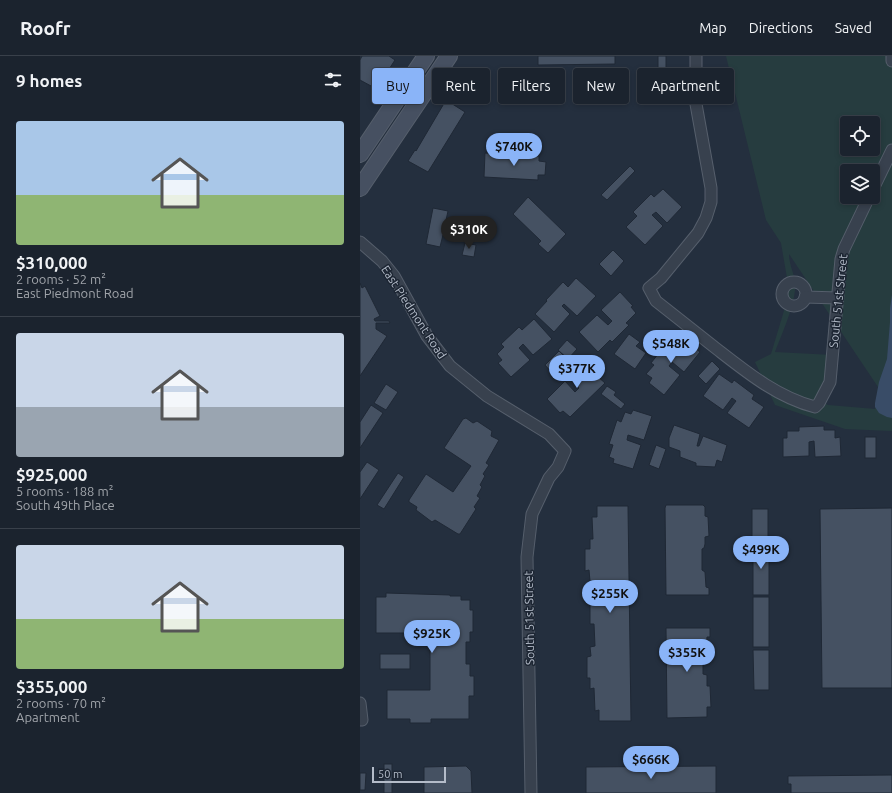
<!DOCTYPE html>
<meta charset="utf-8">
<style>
body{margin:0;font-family:Ubuntu,sans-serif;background:#242b36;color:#f1f3f6;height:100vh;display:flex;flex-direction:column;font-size:15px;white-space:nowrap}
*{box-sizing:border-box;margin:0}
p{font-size:13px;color:#a0a4aa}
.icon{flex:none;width:22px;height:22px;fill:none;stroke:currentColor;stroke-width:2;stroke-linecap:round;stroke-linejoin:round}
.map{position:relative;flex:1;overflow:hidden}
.sheet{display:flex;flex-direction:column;background:#1b232e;width:360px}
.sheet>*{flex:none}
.guide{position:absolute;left:12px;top:12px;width:380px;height:36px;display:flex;gap:8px}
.buttons{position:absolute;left:480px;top:60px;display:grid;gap:8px}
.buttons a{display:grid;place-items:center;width:40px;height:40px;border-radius:4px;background:#1b232e;box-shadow:0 2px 6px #0003,0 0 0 1px #39404a;font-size:20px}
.scale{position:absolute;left:12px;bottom:10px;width:74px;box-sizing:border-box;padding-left:4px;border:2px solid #b4bcc9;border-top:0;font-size:11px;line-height:14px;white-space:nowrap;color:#b4bcc9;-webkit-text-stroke:3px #1d2633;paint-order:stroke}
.price{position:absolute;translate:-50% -34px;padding:0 9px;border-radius:14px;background:#8ab4f8;color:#111;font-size:13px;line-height:26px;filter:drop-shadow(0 1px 2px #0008)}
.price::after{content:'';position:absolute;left:50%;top:24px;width:12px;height:9px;margin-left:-6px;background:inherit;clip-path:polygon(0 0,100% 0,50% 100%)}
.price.on{background:#222;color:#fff}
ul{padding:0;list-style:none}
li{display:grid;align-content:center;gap:8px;height:212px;padding:0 16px}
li+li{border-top:1px solid #39404a}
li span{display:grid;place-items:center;height:124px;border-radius:4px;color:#555}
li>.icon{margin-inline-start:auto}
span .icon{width:72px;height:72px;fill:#fffc;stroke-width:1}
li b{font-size:17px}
h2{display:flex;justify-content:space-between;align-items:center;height:48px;padding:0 16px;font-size:17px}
.chip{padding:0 14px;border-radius:4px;background:#1b232e;box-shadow:0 2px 6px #0003,0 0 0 1px #39404a;font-size:14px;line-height:36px}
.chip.on{background:#8ab4f8;color:#111}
header{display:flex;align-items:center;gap:24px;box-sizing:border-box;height:56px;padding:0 20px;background:#1b232e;border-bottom:1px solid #39404a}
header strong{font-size:19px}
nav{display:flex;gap:22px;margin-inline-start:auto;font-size:14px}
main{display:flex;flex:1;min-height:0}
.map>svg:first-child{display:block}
</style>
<header>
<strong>Roofr</strong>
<nav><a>Map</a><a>Directions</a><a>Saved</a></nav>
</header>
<main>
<section class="sheet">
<h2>9 homes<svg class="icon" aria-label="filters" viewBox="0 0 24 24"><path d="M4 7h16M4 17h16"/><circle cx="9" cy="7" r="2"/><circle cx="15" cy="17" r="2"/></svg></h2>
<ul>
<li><span style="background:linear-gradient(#a9c7e8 60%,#8fb573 0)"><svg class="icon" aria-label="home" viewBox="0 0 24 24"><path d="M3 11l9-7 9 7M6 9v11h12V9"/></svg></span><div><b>$310,000</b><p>2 rooms · 52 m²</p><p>East Piedmont Road</p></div></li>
<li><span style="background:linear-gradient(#c9d6e8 60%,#9aa5b1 0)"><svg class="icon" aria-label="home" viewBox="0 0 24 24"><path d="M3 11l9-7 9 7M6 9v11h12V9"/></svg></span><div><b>$925,000</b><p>5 rooms · 188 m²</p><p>South 49th Place</p></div></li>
<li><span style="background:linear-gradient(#c9d6e8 60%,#8fb573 0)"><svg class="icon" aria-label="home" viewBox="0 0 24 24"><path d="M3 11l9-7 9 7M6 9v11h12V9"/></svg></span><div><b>$355,000</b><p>2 rooms · 70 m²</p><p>Apartment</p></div></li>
</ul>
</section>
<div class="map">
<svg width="532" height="737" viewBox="0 0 532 737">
<rect width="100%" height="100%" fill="#242f3e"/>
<path fill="#263c3f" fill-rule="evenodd" d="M366 0H532V375L485 373 415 349 395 306 411 298 426 248 428 228 421 187 406 164ZM487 67H513V93H487ZM487 115H513V141H487ZM429 198 518 331 515 353 468 349 461 345 473 299 415 296C422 277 437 245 435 226 434 217 429 208 429 198Z"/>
<path fill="#394c67" d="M532 239V362L527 361 519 357 515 351V347L519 326 527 303 530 266V252Z"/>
<g fill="#455162" stroke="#1f2835">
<path d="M2 0H29L35 4 22 24 17 21 11 30 0 24V4Z"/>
<path d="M178 0H255V8L178 9Z"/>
<rect x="298" y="0" width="8" height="19"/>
<path d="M86 44 105 56 68 116 48 105 55 94 56 95Z"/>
<path d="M125 97 179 100V105L186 106 185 119H178V124L124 121Z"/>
<path d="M270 110 275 115 247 144 241 139Z"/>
<path d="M303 133 322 151 307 167 296 156 292 159 303 170 285 189 266 171 277 160 273 156 291 138 294 141Z"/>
<path d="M168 141 206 178 188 197 178 188 181 185 153 158Z"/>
<path d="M73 152 88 155 85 169H89L87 180 83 179 80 191 66 188Z"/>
<path d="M105 187 116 189 114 201 102 199Z"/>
<path d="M253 194 264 205 251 220 239 208Z"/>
<path d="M216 222 236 240 217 260 204 248 202 250 210 258 194 276 175 258 187 245 186 244 203 226 208 231Z"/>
<path d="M0 227 2 232 5 230 20 260 14 263 15 265H29L30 267H16V273L27 280 0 320Z"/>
<path d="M260 236 273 250 271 251 276 257 266 267 269 269 252 286 250 284 238 296 219 276 237 259 248 269 252 265 241 254Z"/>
<path d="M174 263 192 283 173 299 163 288 159 292 170 304 151 321 138 307 142 304 137 298 144 291 141 288 159 271 162 274Z"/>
<path d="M269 278 280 286 276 290 286 297 275 313 254 298Z"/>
<path d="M319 279 340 296 324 316 312 306 309 310 320 319 304 339 289 327 292 322 286 318 294 309 291 307 306 288 310 291Z"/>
<path d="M207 284 217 293 208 303 198 294Z"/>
<path d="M199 295 206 302 192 317 185 309Z"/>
<path d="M227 302 241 316 237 320 245 327 210 361 203 355 200 357 187 343 205 325 215 336 219 332 208 321Z"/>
<path d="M352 305 360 313 346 328 338 320Z"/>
<path d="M359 318 372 327 374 324 394 339 392 343 404 351 389 372 367 357 376 345 372 342 363 354 343 340Z"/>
<path d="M26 328 38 336 26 354 14 347Z"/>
<path d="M247 330 256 336 254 339 265 348 261 353 241 338Z"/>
<path d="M11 349 23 357 0 392V366Z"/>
<path d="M273 354 292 360 284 384 268 379 267 384 281 389 273 413 253 407 254 403 249 401 253 389 249 388 257 364 261 366 265 356 271 358Z"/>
<path d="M106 362 113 367 117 365 132 375 131 380 139 384 126 407 129 409 123 418 125 420 120 429 122 431 117 440 120 442 114 451 116 453 100 478H98L75 464 72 466 56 454 57 451 49 446V444L66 418 93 436 111 410 84 392 103 363Z"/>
<path d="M314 369 340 378 337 390H339L343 380 367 389 362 406 357 404 355 411 336 410V407L320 401V395L309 391V382Z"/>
<path d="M464 370V374H475V382L480 381 481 400 455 401 454 385 449 386V400L423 401V382H427V375H439V371Z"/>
<rect x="505" y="381" width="11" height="21"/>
<path d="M296 389 306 393 299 413 289 409Z"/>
<path d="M7 406 19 414 0 443V416Z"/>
<path d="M38 417 44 421 24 453 17 449Z"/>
<path d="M306 449H343L345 451V460L348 461 349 480 345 481V488L344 492 342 493V514L345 516 346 531 349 532V539H306L305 452Z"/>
<path d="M237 450H268L271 665H239V654L235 655 234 632 230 633V622H227V601L231 600 230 591 235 590 234 568H230V547H235V525H230L229 514 225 515V493H230V483H233L232 461H237Z"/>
<path d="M532 452V632H462L460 453Z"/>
<rect x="392" y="453" width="16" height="35"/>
<rect x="393" y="490" width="16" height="49"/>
<path d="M26 537 90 539V540H101V544H110V554H113V576H110V586H106V608H110V620H114V640H109V663H71V667H50V663H27V634H70V577H16V541H26Z"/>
<rect x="393" y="541" width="16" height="50"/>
<path d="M306 572H350V581H347L346 597H343V618L347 619V630H350L351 651H347V661L307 662Z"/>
<path d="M393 594H409V634H394Z"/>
<rect x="20" y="598" width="30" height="15"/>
<rect x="24" y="708" width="8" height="29"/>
<path d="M106 710 111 715 112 737H64V711Z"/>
<path d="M356 710V737H226V711Z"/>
<path d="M0 717H6L5 734H0Z"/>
<path d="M532 719V737H431V728H428V720Z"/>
</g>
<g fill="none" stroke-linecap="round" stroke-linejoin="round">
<g stroke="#565f6c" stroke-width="13">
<g id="minor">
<path d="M336 0V48L351 132V146L346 162 338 177 301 222 289 232 296 245C315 260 334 275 353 290 384 314 416 341 455 351L459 347 470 326 481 203 484 193 509 141"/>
<path d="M532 0V5"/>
<path d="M513 133 532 94"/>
<path d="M0 186 22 205 34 220 67 280 90 310 127 340 189 378 205 395 198 411 189 422 172 458 167 501 171 737"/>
<circle cx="434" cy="238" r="12"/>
<path d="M445 241 478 242"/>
<path d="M0 647 2 664H0"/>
</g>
</g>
<g stroke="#565f6c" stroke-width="18">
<g id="secondary">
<path d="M0 98 66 0"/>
<path d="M0 132 89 0"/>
</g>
</g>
<use href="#minor" stroke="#38414e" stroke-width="11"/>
<use href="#secondary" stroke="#465061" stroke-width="16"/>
</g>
<g text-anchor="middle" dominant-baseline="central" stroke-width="3" stroke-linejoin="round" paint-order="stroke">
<g font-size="12" fill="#b4bcc9" stroke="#1d2633">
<text transform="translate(478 245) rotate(-84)">South 51st Street</text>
<text transform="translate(54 256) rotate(57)">East Piedmont Road</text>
<text transform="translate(169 562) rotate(-91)">South 51st Street</text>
</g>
</g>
</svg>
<div class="buttons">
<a><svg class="icon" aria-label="locate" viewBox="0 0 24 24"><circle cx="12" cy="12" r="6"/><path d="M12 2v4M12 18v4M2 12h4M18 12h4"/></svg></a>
<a><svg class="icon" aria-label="layers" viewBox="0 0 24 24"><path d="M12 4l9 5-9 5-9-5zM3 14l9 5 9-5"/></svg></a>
</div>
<div class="scale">50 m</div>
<b class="price" style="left:154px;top:111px">$740K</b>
<b class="price on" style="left:109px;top:194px">$310K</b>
<b class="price" style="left:311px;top:308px">$548K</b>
<b class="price" style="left:217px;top:333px">$377K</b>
<b class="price" style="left:401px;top:514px">$499K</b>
<b class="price" style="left:250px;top:558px">$255K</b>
<b class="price" style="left:72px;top:598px">$925K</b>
<b class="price" style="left:327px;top:617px">$355K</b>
<b class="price" style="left:291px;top:724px">$666K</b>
<div class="guide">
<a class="chip on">Buy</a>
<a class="chip">Rent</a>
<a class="chip">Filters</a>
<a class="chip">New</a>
<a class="chip">Apartment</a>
</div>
</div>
</main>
